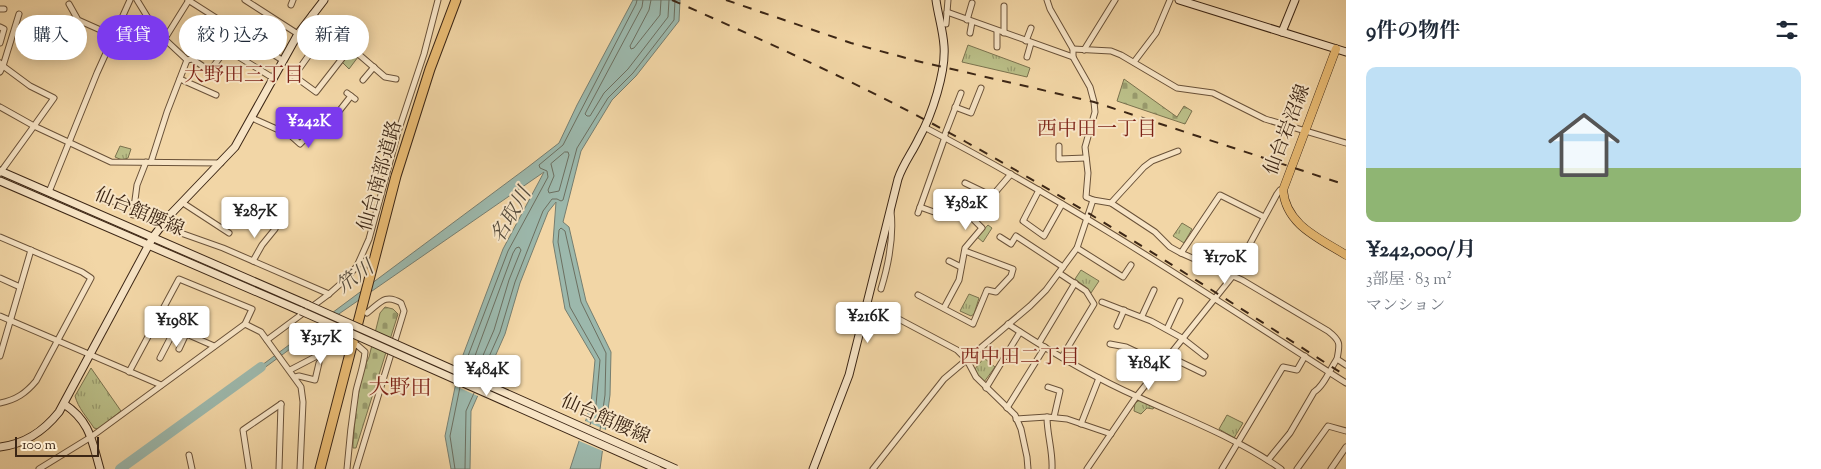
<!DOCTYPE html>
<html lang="ja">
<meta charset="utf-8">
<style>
body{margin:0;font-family:"Sorts Mill Goudy","Noto Serif JP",serif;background:#f2f2f3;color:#1f2937;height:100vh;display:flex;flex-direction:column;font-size:19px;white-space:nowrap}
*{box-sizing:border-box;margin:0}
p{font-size:16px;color:#747a83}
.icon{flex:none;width:28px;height:28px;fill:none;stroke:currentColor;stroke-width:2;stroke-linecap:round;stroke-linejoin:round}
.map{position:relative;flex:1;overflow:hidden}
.details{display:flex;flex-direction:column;background:#fff;width:475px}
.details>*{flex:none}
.top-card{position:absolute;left:15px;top:15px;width:475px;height:45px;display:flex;gap:10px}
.scale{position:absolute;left:15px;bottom:12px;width:84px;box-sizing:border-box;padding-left:5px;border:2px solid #3c2615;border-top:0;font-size:14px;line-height:18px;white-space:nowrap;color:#3c2615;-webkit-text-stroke:4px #f7e4c5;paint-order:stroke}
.price{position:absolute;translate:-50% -42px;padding:0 11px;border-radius:5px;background:#fff;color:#222;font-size:16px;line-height:32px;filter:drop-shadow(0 1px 2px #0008)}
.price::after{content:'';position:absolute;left:50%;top:30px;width:15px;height:11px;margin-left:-8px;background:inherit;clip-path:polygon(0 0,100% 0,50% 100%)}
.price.selected{background:#7c3aed;color:#fff}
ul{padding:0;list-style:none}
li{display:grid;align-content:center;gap:10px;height:265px;padding:0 20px}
li span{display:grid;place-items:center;height:155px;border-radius:10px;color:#555}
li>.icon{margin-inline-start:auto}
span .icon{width:90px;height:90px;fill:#fffc;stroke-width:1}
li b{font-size:21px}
h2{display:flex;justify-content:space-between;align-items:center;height:60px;padding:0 20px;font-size:21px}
.chip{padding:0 18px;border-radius:22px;background:#fff;box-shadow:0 2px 12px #0003;font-size:18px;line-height:45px}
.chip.selected{background:#7c3aed;color:#fff}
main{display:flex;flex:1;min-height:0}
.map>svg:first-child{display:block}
</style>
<main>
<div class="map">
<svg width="1346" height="469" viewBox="0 0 1346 469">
<defs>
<pattern id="grass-tufts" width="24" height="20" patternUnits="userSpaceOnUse" patternTransform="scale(1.25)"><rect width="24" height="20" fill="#babe87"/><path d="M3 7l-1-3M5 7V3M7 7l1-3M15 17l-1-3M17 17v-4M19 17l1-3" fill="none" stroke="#989a6d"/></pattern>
<pattern id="cemetery-stones" width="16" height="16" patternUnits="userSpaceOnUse" patternTransform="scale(1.25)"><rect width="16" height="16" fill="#babe87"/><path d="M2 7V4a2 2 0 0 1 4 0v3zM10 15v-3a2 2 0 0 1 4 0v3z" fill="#989a6d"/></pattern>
</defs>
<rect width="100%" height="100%" fill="#f2d6a6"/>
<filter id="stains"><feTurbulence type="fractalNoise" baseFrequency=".004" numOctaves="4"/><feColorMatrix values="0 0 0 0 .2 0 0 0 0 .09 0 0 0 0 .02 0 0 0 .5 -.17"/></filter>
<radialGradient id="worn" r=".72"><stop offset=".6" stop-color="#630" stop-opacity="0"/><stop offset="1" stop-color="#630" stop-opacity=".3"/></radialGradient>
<g fill="url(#grass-tufts)" stroke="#7b724e">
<path d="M968 45 1030 68 1027 77 962 62Z"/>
<path d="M350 52H353L358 57 349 69 342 62Z"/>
<path d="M120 146 131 149 128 158 122 160 115 157Z"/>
<path d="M1182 223 1192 229 1184 243 1173 236Z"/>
<path d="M988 225 992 228 983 242 977 237Z"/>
<path d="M1081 270 1099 281 1091 293 1087 288 1075 279Z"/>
<path d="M969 294 979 298 974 314 971 316 960 311Z"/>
<path d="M984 358 995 367 984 382 978 376 974 370Z"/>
<path d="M91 368 121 411 98 429 94 428C87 417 78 408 75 396Z"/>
<path d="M1140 400 1155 406 1153 409 1147 408 1141 414 1134 411 1135 403Z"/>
<path d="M1227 415 1243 423 1234 438 1219 429Z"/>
</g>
<g fill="url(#cemetery-stones)" stroke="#7b724e">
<path d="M1124 79 1177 117 1184 106 1192 111 1185 124 1117 101Z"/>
<path d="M385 307 393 309 398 314 356 448H353V444L356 407 363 370 369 357 380 313Z"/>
</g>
<path fill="#9cb8ac" stroke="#767e70" d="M633 0H680L679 21 636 76 612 100 581 151 563 222 569 227 586 301 611 352 610 395 600 469H570L591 404 595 360 565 309 553 242 556 202 548 212 520 283 505 334 471 411 470 469H451L445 436 460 363 503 249 544 172 320 327 252 377 250 374 528 167 559 143 577 105Z"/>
<g fill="#f2d6a6">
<path d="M457 364 488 378 480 397 453 385Z"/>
<path d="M583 420 608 431 605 452 577 440Z"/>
</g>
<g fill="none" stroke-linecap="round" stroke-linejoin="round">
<g stroke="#6c6f60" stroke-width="1">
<path d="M643 0 642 7 587 110 585 114 587 116H590L604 93 628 69 668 17 669 0"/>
<path d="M651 0 649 10 630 46 631 49 634 48 660 15 661 0"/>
<path d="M565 152H568L569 155 559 191 549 193 548 190 554 176 551 164Z"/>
<path d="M463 369 508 251 548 177 547 171 540 168 539 165 563 145 636 4 637 0"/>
<path d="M469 372 513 253 516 248 519 247 521 250 509 280 494 330 475 374"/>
<path d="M480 377 500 332 515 282 543 211 552 199H557L561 201 563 200 577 148 608 98 633 73 674 20 675 0"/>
<path d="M590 425 596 405 600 360 570 307 558 242 559 230 561 228 565 231 581 302 606 353 605 395 600 430"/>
<path d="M455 469 450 436 460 387"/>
<path d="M465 469 466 411 474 393"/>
</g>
<path stroke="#9cb8ac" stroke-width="10" d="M120 469 261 367"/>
<g stroke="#6a5239" stroke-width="7">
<g id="street">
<path d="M137 0 156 31 187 60 167 112 151 162"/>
<path d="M188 0 282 60"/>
<path d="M245 0 298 34"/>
<path d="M69 4 78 20 114 36"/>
<path d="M291 5 293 0"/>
<path d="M0 9H4"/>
<path d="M947 12 1073 57"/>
<path d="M312 14 385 77 396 79"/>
<path d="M967 20 972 3"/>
<path d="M119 24 124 31 131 30 147 18"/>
<path d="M946 24 948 0"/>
<path d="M0 27 4 29 0 43"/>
<path d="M329 27 294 76 316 92 351 47"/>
<path d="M970 33 972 22"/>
<path d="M1004 33V6"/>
<path d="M164 40 189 0"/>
<path d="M1026 41 1031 28"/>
<path d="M997 47V31"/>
<path d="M1073 49 1111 51 1121 55 1177 88 1213 93 1265 119 1346 143"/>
<path d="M1084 50 1115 0"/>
<path d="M1027 57 1031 43"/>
<path d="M187 60 192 59 210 71 226 49 273 78"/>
<path d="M1134 62 1156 33 1170 0"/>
<path d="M0 72 3 66 0 63"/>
<path d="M180 79 216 95"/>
<path d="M363 80 374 67"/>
<path d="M347 93 355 99"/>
<path d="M0 107 34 126 54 98 30 86 3 66 19 14"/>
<path d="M955 107 971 113 981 88"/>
<path d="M252 118 290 135 300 144 324 120 329 124 351 96"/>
<path d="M924 127C1071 203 1207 294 1346 383"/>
<path d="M944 137 961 93"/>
<path d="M1059 146V159L1086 158"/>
<path d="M0 173 34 126 111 162 221 163"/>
<path d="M965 183 992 196"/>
<path d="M1039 190 1023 221 1044 236 1062 204"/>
<path d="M49 192 97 73 130 0"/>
<path d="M104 200 134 204"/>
<path d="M1093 200 1111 203 1155 232 1170 247 1181 253 1242 280 1328 331C1341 341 1340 344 1337 359L1346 365"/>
<path d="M183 203 229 233"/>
<path d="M1111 203 1144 167 1152 161 1178 151"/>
<path d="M920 207 934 212"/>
<path d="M918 213 945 137"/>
<path d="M133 215 137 185 146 162"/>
<path d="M161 226 223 248 329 294"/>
<path d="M0 237 82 272 91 278 36 381C26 393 16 400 0 403"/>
<path d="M1000 237 1011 244 1016 236 1063 267"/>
<path d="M1077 248 1123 277 1131 265"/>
<path d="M1181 253 1220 195 1264 217"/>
<path d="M253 261 262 245 275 229"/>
<path d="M949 261 961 267"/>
<path d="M1059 273 1086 291 1094 304 1062 357"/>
<path d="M0 278 20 287"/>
<path d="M881 289C889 263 894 238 891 211"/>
<path d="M918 295 973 324 987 290 996 292 1011 276 1013 269 965 251"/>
<path d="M1102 302 1151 321 1182 338 1205 356"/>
<path d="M944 308 959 280 965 248 982 228 974 220V217L1011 174"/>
<path d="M0 316 161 385"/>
<path d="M893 316 957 350 967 360 976 377 1015 415 1021 429 1027 457 1028 469"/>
<path d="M1142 316 1154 290"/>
<path d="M157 321 214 346"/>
<path d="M245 324 261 332 301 387 303 402 300 469"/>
<path d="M1008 324C1049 351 1093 377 1138 397 1186 419 1237 438 1281 469"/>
<path d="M1117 326 1124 310"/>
<path d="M1167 329 1180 301"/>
<path d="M267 340 329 294 346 279 357 266 369 239 398 132 424 54 438 0"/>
<path d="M1039 343 1075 283"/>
<path d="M1110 344 1126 347 1162 364"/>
<path d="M179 349 186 334"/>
<path d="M0 356 31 250"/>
<path d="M1168 356 1203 373"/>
<path d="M160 358 175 329"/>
<path d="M290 370 344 342 348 343"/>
<path d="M295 377 299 376 315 380 319 363"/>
<path d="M1048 387 1060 391 1054 417"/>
<path d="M986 388 1020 332"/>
<path d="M1007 408 1045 347"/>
<path d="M1016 419 1047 417"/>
<path d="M1081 424 1099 378"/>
<path d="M189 455 192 469"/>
<path d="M1268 460 1290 433 1314 392C1324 386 1330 369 1337 359"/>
<path d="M39 469 91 437 245 324 252 309 179 279 129 372"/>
<path d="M249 469 243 430 281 404"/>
<path d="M279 469 281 404"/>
<path d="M347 469C349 443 352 417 356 391 359 378 364 365 365 352L357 345"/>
<path d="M356 469 404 311 401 303C385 293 380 303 367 313"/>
<path d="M873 469 944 379 1030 306 1046 290 1077 248 1093 200 1086 197 1088 173 1085 147 1095 112 1094 102 1090 87 1073 57V49L1050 9 1047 0"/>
<path d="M1052 469C1053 451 1047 435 1047 417L1067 419 1111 434"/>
<path d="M1087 469 1136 397 1232 277 1277 194 1280 190H1283"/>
<path d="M1222 469 1283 367 1297 370 1305 356"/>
<path d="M1297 469 1328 426 1346 431"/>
<path d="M1331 469 1346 447"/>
</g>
</g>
<g stroke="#3c2615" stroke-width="9">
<g id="secondary">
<path d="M1179 0 1346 52"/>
<path d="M1282 32 1295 0"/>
<path d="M0 171 308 305"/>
<path d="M0 181 301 311"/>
<path d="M64 404C90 421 92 441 100 469"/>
<path d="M0 447C25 444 43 432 59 412L153 237 169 216 235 147 298 34 324 0"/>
<path d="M813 469 849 375 898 179C903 164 912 153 919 138 932 115 946 72 944 46 943 30 938 15 936 0"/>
</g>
</g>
<g stroke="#3c2615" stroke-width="9">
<path id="primary" d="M1336 49 1283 190C1286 225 1319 238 1346 255"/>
</g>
<g stroke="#3c2615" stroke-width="11">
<path id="highway" d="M320 469 396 176 430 69 456 0"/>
</g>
<use href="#street" stroke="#f7e4c5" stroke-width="5"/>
<use href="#secondary" stroke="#f7e4c5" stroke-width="7"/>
<use href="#primary" stroke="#e9bb73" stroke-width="8"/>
<use href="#highway" stroke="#e9bb73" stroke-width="9"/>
<g stroke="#3c2615" stroke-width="2" stroke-dasharray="9 9" stroke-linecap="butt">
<path d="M672 0C772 44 871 89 966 142 1096 214 1221 296 1346 376"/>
<path d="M726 0 851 43 917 61 1094 102 1346 185"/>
</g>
<g stroke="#3c2615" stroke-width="9" stroke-linecap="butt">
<g id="secondary-bridge">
<path d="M308 305 676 469"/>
<path d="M301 311 657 469"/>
</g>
</g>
<use href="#secondary-bridge" stroke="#f7e4c5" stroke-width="7"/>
</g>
<g text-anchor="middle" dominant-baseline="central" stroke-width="4" stroke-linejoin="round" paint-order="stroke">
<g font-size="19" fill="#3c2615" stroke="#f7e4c5">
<text transform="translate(1288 130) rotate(-69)">仙台岩沼線</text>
<text transform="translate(381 176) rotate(-74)">仙台南部道路</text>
<text transform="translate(139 213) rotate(23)">仙台館腰線</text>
<text transform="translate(605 420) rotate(24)">仙台館腰線</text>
</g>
<g font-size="20" fill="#7a1f14" stroke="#f7e4c5">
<text x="244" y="76">大野田三丁目</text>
<text x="1097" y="130">西中田一丁目</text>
<text x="1020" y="358">西中田二丁目</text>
</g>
<g font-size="20" font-style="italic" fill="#544a3b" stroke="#f7e4c5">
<text transform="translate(512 216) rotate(-60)">名取川</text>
<text transform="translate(356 278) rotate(-36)">笊川</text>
</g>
<g font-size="21" fill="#7a1f14" stroke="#f7e4c5">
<text x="400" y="389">大野田</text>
</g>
</g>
<rect width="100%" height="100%" filter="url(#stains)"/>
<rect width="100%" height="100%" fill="url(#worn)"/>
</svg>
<div class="scale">100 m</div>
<b class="price selected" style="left:309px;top:149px">¥242K</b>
<b class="price" style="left:966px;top:231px">¥382K</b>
<b class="price" style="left:255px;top:239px">¥287K</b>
<b class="price" style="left:1225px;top:285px">¥170K</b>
<b class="price" style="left:868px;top:344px">¥216K</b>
<b class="price" style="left:177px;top:348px">¥198K</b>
<b class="price" style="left:321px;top:365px">¥317K</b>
<b class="price" style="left:1149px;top:391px">¥184K</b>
<b class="price" style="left:487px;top:397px">¥484K</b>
<div class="top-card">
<a class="chip">購入</a>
<a class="chip selected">賃貸</a>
<a class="chip">絞り込み</a>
<a class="chip">新着</a>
</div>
</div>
<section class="details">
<h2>9件の物件<svg class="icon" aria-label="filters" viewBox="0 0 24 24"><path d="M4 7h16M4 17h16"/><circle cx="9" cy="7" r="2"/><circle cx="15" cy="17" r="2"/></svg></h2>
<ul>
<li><span style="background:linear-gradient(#bfe0f5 65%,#8fb573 0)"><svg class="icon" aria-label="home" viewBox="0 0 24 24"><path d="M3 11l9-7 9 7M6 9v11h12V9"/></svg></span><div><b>¥242,000/月</b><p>3部屋 · 83 m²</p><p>マンション</p></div></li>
</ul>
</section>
</main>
